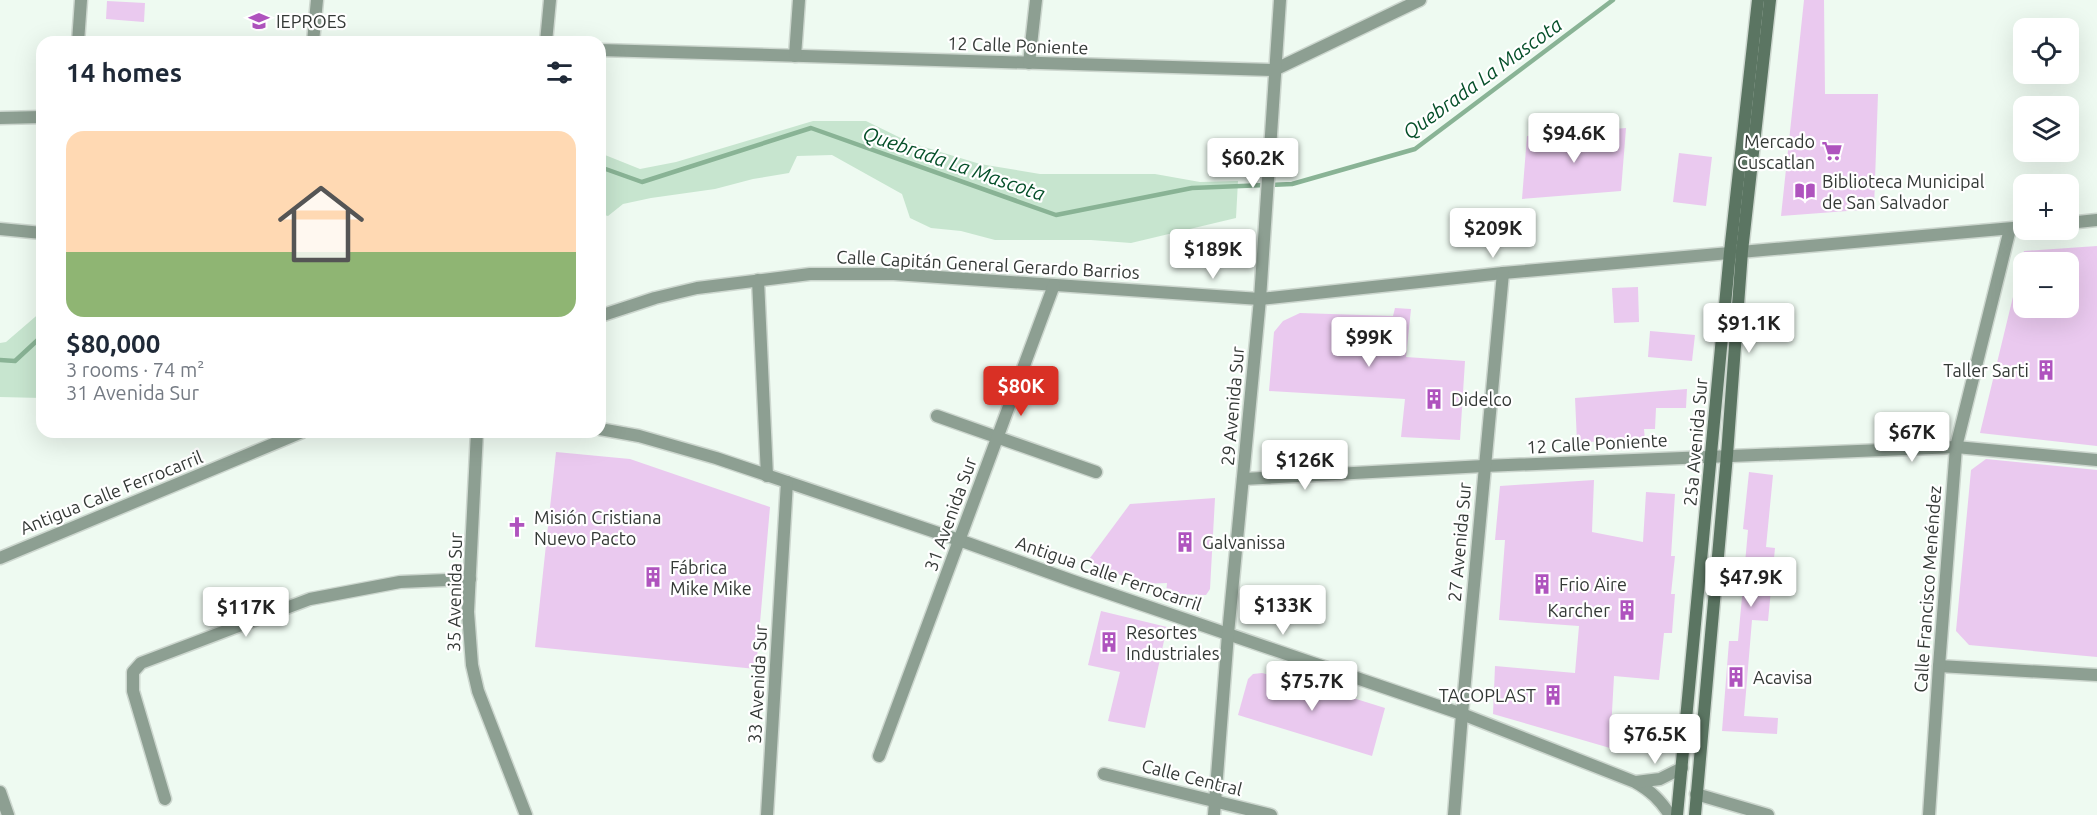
<!DOCTYPE html>
<meta charset="utf-8">
<style>
body{margin:0;font-family:Ubuntu,sans-serif;background:#f2f2f3;color:#1f2937;height:100vh;display:flex;flex-direction:column;font-size:22px;white-space:nowrap}
*{box-sizing:border-box;margin:0}
p{font-size:20px;color:#747a83}
.icon{flex:none;width:33px;height:33px;fill:none;stroke:currentColor;stroke-width:2;stroke-linecap:round;stroke-linejoin:round}
.map{position:relative;flex:1;overflow:hidden}
.side{position:absolute;left:36px;top:36px;width:570px;height:402px;display:flex;flex-direction:column;background:#fff;border-radius:18px;box-shadow:0 6px 24px #0002}
.side>*{flex:none}
.tools{position:absolute;left:2013px;top:18px;display:grid;gap:12px}
.tools a{display:grid;place-items:center;width:66px;height:66px;border-radius:12px;background:#fff;box-shadow:0 6px 24px #0002;font-size:30px}
.price{position:absolute;translate:-50% -51px;padding:0 14px;border-radius:6px;background:#fff;color:#222;font-size:20px;line-height:39px;filter:drop-shadow(0 2px 3px #0008)}
.price::after{content:'';position:absolute;left:50%;top:36px;width:18px;height:14px;margin-left:-9px;background:inherit;clip-path:polygon(0 0,100% 0,50% 100%)}
.price.on{background:#d93025;color:#fff}
ul{padding:0;list-style:none}
li{display:grid;align-content:center;gap:12px;height:318px;padding:0 30px}
li span{display:grid;place-items:center;height:186px;border-radius:18px;color:#555}
li>.icon{margin-inline-start:auto}
span .icon{width:108px;height:108px;fill:#fffc;stroke-width:1}
li b{font-size:26px}
h2{display:flex;justify-content:space-between;align-items:center;height:72px;padding:0 30px;font-size:26px}
.map>svg:first-child{display:block}
</style>
<div class="map">
<svg width="2097" height="815" viewBox="0 0 2097 815">
<rect width="100%" height="100%" fill="#eefaf1"/>
<g fill="#c7e5cf">
<path d="M813 121H866L911 143 980 164 1040 174H1155L1200 182 1238 181 1236 218 1131 243 1091 240H995L961 231 931 228 910 218 902 194 832 155 797 156 789 173 753 179 715 189 651 198 623 204 608 216 600 214V153L640 169 676 162Z"/>
<path d="M42 311V398L0 397V343L6 342Z"/>
</g>
<g fill="none" stroke-linecap="round" stroke-linejoin="round">
<g stroke="#89b395" stroke-width="4.5">
<path d="M600 167 642 182 811 128 1056 215 1192 188 1292 184 1415 149 1613 0"/>
<path d="M0 360 15 361 42 336"/>
</g>
</g>
<g fill="#eac9ef">
<path d="M1804 0H1824L1825 94H1878L1874 209 1781 216Z"/>
<path d="M107 1 145 3 144 22 106 19Z"/>
<path d="M1626 128 1621 191 1522 199 1527 136Z"/>
<path d="M1679 153 1712 157 1706 206 1673 202Z"/>
<path d="M2097 246V446L1980 433 2019 272 2024 273V308H2068V262H2021L2024 251Z"/>
<path d="M1638 287 1639 322 1614 323 1612 288Z"/>
<path d="M1395 308 1411 309 1406 357 1465 361 1460 440 1401 437 1405 399 1269 391 1274 332 1283 321 1300 313 1393 316Z"/>
<path d="M1650 331 1695 335 1692 361 1648 357Z"/>
<path d="M1687 389 1686 408H1656L1655 429H1644L1645 441 1577 442 1575 398Z"/>
<path d="M556 452 630 459 770 507 756 669 535 647Z"/>
<path d="M1986 459 2097 470V657L1969 645 1956 631 1971 470Z"/>
<path d="M1749 472 1773 475 1766 547 1775 548 1768 621 1752 620 1744 716 1778 718 1777 734 1722 731 1729 641H1738L1748 530 1743 529Z"/>
<path d="M1594 480 1592 532 1643 542 1646 492 1675 494 1671 556H1675L1671 594H1675L1672 633H1664L1659 680 1614 676 1610 748 1493 714 1495 666 1575 673 1579 626 1499 620 1505 540H1495L1500 486Z"/>
<path d="M1215 498 1210 589 1206 595 1166 594 1167 583 1143 584 1087 562 1130 504Z"/>
<path d="M1101 611 1167 627 1145 728 1108 721 1120 672 1088 665Z"/>
<path d="M1262 673 1308 684 1385 708 1372 756 1238 715 1248 679 1253 674Z"/>
</g>
<g fill="none" stroke-linecap="round" stroke-linejoin="round">
<g stroke="#cdd7cf" stroke-width="15">
<g id="street">
<path d="M78 42 81 0"/>
<path d="M313 42 317 0"/>
<path d="M546 42 550 0"/>
<path d="M600 50 1274 70 1420 0"/>
<path d="M795 56 799 0"/>
<path d="M1029 63 1036 0"/>
<path d="M0 118 42 117"/>
<path d="M2068 223 2097 220"/>
<path d="M0 229 42 233"/>
<path d="M758 280 767 476"/>
<path d="M600 316 655 298 697 288 810 274H894L1260 299 1503 273 2024 227"/>
<path d="M937 416 1096 472"/>
<path d="M600 429 639 436 716 458 959 540 1073 581 1462 714 1635 782C1651 791 1660 800 1670 815"/>
<path d="M477 432 468 612 472 665 478 691 526 815"/>
<path d="M1243 479 1484 466 1956 447 2097 460"/>
<path d="M0 558 302 432"/>
<path d="M1939 666 2097 675"/>
<path d="M879 756 1054 285"/>
<path d="M1104 774 1271 815"/>
<path d="M1636 782 1660 779 1682 768"/>
<path d="M0 792 8 815"/>
<path d="M1696 794 1768 815"/>
<path d="M165 799 133 691V672L141 663 310 599 400 582 470 579"/>
<path d="M767 815 787 482"/>
<path d="M1214 815 1228 634 1260 299 1280 0"/>
<path d="M1454 815 1462 714 1503 273"/>
<path d="M1929 815 1939 666 1956 447 2010 229"/>
</g>
</g>
<g stroke="#cdd7cf" stroke-width="15">
<g id="secondary">
<path d="M1677 815 1730 252 1758 0"/>
<path d="M1695 815 1727 455 1742 251 1770 0"/>
</g>
</g>
<use href="#street" stroke="#8d9f92" stroke-width="12"/>
<use href="#secondary" stroke="#5b7562" stroke-width="12"/>
</g>
<defs>
<g id="university-bare" transform="scale(1.62)"><path d="M0-5L7-2L0 1L-7-2ZM-4 1L0 2.5L4 1V4Q0 6-4 4Z" fill="#af53be" stroke="#fff" stroke-width="2.5" paint-order="stroke"/></g>
<g id="supermarket-bare" transform="scale(1.62)"><path d="M-6-5.5h2.5l.6 2H6L4.5 2H-2.5L-4.4-4H-6ZM-1.5 3.2a1.3 1.3 0 1 0 .1 0ZM3 3.2a1.3 1.3 0 1 0 .1 0Z" fill="#af53be" stroke="#fff" stroke-width="2.5" paint-order="stroke"/></g>
<g id="library-bare" transform="scale(1.62)"><path d="M-6-4Q-3-5.5-.7-3.5V5Q-3 3-6 4ZM6-4Q3-5.5 .7-3.5V5Q3 3 6 4Z" fill="#af53be" stroke="#fff" stroke-width="2.5" paint-order="stroke"/></g>
<g id="building-bare" transform="scale(1.62)"><path d="M-4-6H4V6H1V3H-1V6H-4ZM-2.5-4.3h1.7v1.8h-1.7ZM.8-4.3h1.7v1.8H.8ZM-2.5-1h1.7V.8h-1.7ZM.8-1h1.7V.8H.8Z" fill="#af53be" stroke="#fff" stroke-width="2.5" paint-order="stroke"/></g>
<g id="church-bare" transform="scale(1.62)"><path d="M-1.2-6h2.4v3.5h3.3v2.4h-3.3V6h-2.4V-.1h-3.3v-2.4h3.3Z" fill="#af53be" stroke="#fff" stroke-width="2.5" paint-order="stroke"/></g>
</defs>
<g fill-rule="evenodd">
<use href="#university-bare" x="259" y="21"/>
<use href="#supermarket-bare" x="1832" y="151"/>
<use href="#library-bare" x="1805" y="191"/>
<use href="#building-bare" x="2046" y="370"/>
<use href="#building-bare" x="1434" y="399"/>
<use href="#church-bare" x="517" y="527"/>
<use href="#building-bare" x="1185" y="542"/>
<use href="#building-bare" x="653" y="577"/>
<use href="#building-bare" x="1542" y="584"/>
<use href="#building-bare" x="1627" y="610"/>
<use href="#building-bare" x="1109" y="642"/>
<use href="#building-bare" x="1736" y="677"/>
<use href="#building-bare" x="1553" y="695"/>
</g>
<g text-anchor="middle" dominant-baseline="central" stroke-width="4.5" stroke-linejoin="round" paint-order="stroke">
<g font-size="18" fill="#343936" stroke="#fff" text-anchor="start">
<text x="276" y="21">IEPROES</text>
<text x="1815" y="141" text-anchor="end">Mercado<tspan x="1815" dy="21">Cuscatlan</tspan></text>
<text x="1822" y="181">Biblioteca Municipal<tspan x="1822" dy="21">de San Salvador</tspan></text>
<text x="2029" y="370" text-anchor="end">Taller Sarti</text>
<text x="1451" y="399">Didelco</text>
<text x="534" y="517">Misión Cristiana<tspan x="534" dy="21">Nuevo Pacto</tspan></text>
<text x="1202" y="542">Galvanissa</text>
<text x="670" y="567">Fábrica<tspan x="670" dy="21">Mike Mike</tspan></text>
<text x="1559" y="584">Frio Aire</text>
<text x="1610" y="610" text-anchor="end">Karcher</text>
<text x="1126" y="632">Resortes<tspan x="1126" dy="21">Industriales</tspan></text>
<text x="1753" y="677">Acavisa</text>
<text x="1536" y="695" text-anchor="end">TACOPLAST</text>
</g>
<g font-size="18" fill="#343936" stroke="#fff">
<text transform="translate(1018 45) rotate(2)">12 Calle Poniente</text>
<text transform="translate(988 264) rotate(3)">Calle Capitán General Gerardo Barrios</text>
<text transform="translate(1232 406) rotate(-85)">29 Avenida Sur</text>
<text transform="translate(1695 442) rotate(-85)">25a Avenida Sur</text>
<text transform="translate(1597 443) rotate(-3)">12 Calle Poniente</text>
<text transform="translate(111 492) rotate(-22)">Antigua Calle Ferrocarril</text>
<text transform="translate(950 514) rotate(-70)">31 Avenida Sur</text>
<text transform="translate(1459 542) rotate(-85)">27 Avenida Sur</text>
<text transform="translate(1109 573) rotate(19)">Antigua Calle Ferrocarril</text>
<text transform="translate(1927 589) rotate(-86)">Calle Francisco Menéndez</text>
<text transform="translate(454 592) rotate(-89)">35 Avenida Sur</text>
<text transform="translate(757 684) rotate(-87)">33 Avenida Sur</text>
<text transform="translate(1192 777) rotate(14)">Calle Central</text>
</g>
<g font-size="20" font-style="italic" fill="#054f29" stroke="#fff">
<text transform="translate(1482 78) rotate(-36)">Quebrada La Mascota</text>
<text transform="translate(954 163) rotate(19)">Quebrada La Mascota</text>
</g>
</g>
</svg>
<div class="tools">
<a><svg class="icon" aria-label="locate" viewBox="0 0 24 24"><circle cx="12" cy="12" r="6"/><path d="M12 2v4M12 18v4M2 12h4M18 12h4"/></svg></a>
<a><svg class="icon" aria-label="layers" viewBox="0 0 24 24"><path d="M12 4l9 5-9 5-9-5zM3 14l9 5 9-5"/></svg></a>
<a>+</a>
<a>−</a>
</div>
<b class="price" style="left:1574px;top:164px">$94.6K</b>
<b class="price" style="left:1253px;top:189px">$60.2K</b>
<b class="price" style="left:1493px;top:259px">$209K</b>
<b class="price" style="left:1213px;top:280px">$189K</b>
<b class="price" style="left:1749px;top:354px">$91.1K</b>
<b class="price" style="left:1369px;top:368px">$99K</b>
<b class="price on" style="left:1021px;top:417px">$80K</b>
<b class="price" style="left:1912px;top:463px">$67K</b>
<b class="price" style="left:1305px;top:491px">$126K</b>
<b class="price" style="left:1751px;top:608px">$47.9K</b>
<b class="price" style="left:1283px;top:636px">$133K</b>
<b class="price" style="left:246px;top:638px">$117K</b>
<b class="price" style="left:1312px;top:712px">$75.7K</b>
<b class="price" style="left:1655px;top:765px">$76.5K</b>
<section class="side">
<h2>14 homes<svg class="icon" aria-label="filters" viewBox="0 0 24 24"><path d="M4 7h16M4 17h16"/><circle cx="9" cy="7" r="2"/><circle cx="15" cy="17" r="2"/></svg></h2>
<ul>
<li><span style="background:linear-gradient(#ffd9b3 65%,#8fb573 0)"><svg class="icon" aria-label="home" viewBox="0 0 24 24"><path d="M3 11l9-7 9 7M6 9v11h12V9"/></svg></span><div><b>$80,000</b><p>3 rooms · 74 m²</p><p>31 Avenida Sur</p></div></li>
</ul>
</section>
</div>
